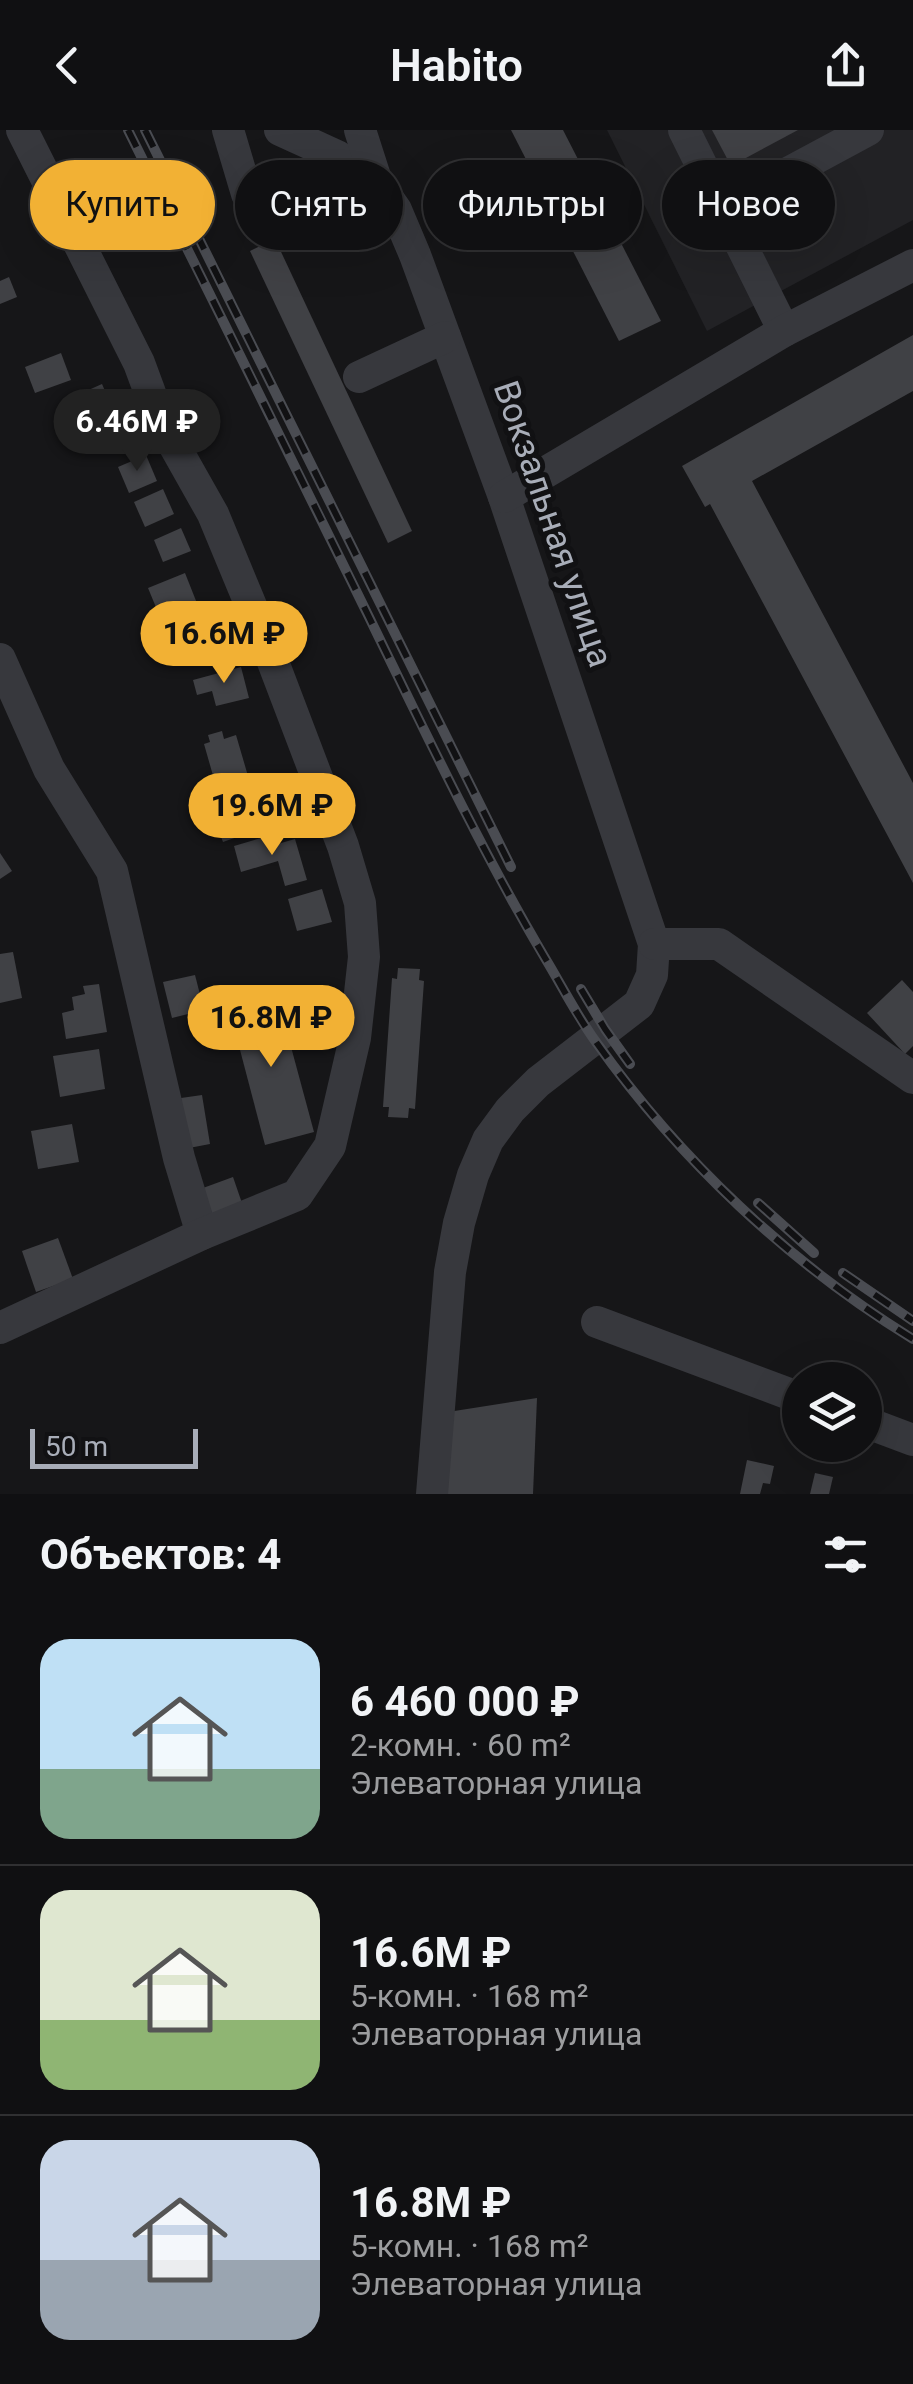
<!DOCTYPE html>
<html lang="ru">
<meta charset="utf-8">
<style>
body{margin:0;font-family:Roboto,sans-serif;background:#1e1e20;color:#f1f3f6;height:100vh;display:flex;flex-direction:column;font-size:38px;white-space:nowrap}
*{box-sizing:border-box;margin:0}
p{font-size:32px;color:#9c9d9f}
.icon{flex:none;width:55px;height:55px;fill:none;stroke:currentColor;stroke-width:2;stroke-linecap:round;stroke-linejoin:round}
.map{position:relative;height:1364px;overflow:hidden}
.details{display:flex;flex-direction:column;background:#101012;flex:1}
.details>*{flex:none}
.guide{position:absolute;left:30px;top:30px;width:855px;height:90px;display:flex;gap:20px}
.tools{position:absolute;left:782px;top:1232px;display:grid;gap:20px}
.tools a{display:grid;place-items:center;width:100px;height:100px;border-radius:50%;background:#101012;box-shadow:0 10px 40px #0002,0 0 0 2px #303032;font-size:50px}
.scale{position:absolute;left:30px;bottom:25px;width:168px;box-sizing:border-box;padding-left:10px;border:5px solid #a8adb8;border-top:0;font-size:28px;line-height:35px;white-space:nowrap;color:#a8adb8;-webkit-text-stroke:8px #111113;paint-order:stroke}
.price{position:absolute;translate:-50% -85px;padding:0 22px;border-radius:35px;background:#f2b134;color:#111;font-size:32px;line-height:65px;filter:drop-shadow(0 2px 5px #0008)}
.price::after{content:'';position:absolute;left:50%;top:60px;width:30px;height:22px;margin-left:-15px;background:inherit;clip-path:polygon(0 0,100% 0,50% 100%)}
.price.on{background:#222;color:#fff}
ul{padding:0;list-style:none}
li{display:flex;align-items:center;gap:30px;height:250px;padding:0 40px}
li+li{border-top:2px solid #303032}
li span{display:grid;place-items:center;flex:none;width:280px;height:200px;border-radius:30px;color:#555}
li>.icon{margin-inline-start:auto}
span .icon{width:120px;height:120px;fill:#fffc;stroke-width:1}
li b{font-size:42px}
h2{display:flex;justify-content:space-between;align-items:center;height:120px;padding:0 40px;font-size:42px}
.chip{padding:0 35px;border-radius:45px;background:#101012;box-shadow:0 10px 40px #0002,0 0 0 2px #303032;font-size:35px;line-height:90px}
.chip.on{background:#f2b134;color:#111}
header{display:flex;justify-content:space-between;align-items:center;height:130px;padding:0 40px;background:#101012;font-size:45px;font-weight:600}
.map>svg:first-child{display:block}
</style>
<header><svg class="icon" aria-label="back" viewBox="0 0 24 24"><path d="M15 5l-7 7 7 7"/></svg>Habito<svg class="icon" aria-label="share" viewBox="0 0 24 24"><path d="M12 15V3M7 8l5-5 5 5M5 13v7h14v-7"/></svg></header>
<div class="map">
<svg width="913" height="1364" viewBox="0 0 913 1364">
<rect width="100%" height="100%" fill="#161618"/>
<path fill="#222225" d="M607 0H913V90L707 201Z"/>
<g fill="#404145">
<path d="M511 0H563L661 191 619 211Z"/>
<path d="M712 0H798L731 36Z"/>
<path d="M312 49 326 78 305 88 291 59Z"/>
<path d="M289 61 301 89 283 97 271 69Z"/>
<path d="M267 75 278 98 256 107 246 85Z"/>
<path d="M275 109 412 401 388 413 250 121Z"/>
<path d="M9 147 17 167 0 174V151Z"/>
<path d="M913 205V261L752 351 913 653V753L710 374 705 377 682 336Z"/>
<path d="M61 223 71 250 35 263 25 237Z"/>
<path d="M102 254 113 279 85 291 75 266Z"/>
<path d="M146 325 157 351 129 363 118 337Z"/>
<path d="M163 359 174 384 145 397 134 372Z"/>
<path d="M181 398 191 421 163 432 154 410Z"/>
<path d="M185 443 206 496 170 511 148 458Z"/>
<path d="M241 537 249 568 216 576 212 561 197 565 193 550Z"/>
<path d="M222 601 224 609 236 605 248 646 216 656 204 614 210 612 208 605Z"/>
<path d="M277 658 288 689 223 712 212 682Z"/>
<path d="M271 705 274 715 295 709 307 750 285 756 278 731 241 742 234 716Z"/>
<path d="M0 723 12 741 0 749Z"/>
<path d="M322 759 332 792 297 801 288 769Z"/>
<path d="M13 822 22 868 0 873V824Z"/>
<path d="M398 838 420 839 419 850 424 851 415 979 409 978 408 988 388 987 389 977H383L392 848 397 849Z"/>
<path d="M195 845 204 880 172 888 163 852Z"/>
<path d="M902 850 913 862V916L905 924 867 883Z"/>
<path d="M99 854 107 902 66 909 62 883 74 880 72 867 85 864 83 856Z"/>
<path d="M277 865 314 1002 265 1015 229 878Z"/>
<path d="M99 919 105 959 60 967 53 926Z"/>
<path d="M202 965 210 1014 189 1018 181 968Z"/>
<path d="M72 994 79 1032 38 1039 31 1001Z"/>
<path d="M233 1047 243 1076 213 1086 203 1058Z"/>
<path d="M58 1108 73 1149 36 1162 22 1121Z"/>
<path d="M537 1268 533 1364H446L448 1282Z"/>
<path d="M747 1330 774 1336 770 1354 763 1353 760 1364H740Z"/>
<path d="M815 1343 833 1347 829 1364H810Z"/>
</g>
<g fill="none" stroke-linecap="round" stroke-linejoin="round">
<g stroke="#37383d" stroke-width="32">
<path d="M228 0 247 64"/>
<path d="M280 0 337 26 377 53 396 80 415 125 504 367 654 814 652 845 639 874 538 952 510 980 488 1010 473 1045 459 1093 450 1142 432 1364"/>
<path d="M360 0 377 53"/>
<path d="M684 0 784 201"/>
<path d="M723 78 868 0"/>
<path d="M359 247 445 207"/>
<path d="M504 367 784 201 913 135"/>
<path d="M0 529 49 639 112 741 179 1028 202 1104"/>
<path d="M654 814H719L913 948"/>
<path d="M597 1192 800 1268"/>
<path d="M0 1198 202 1104 297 1065 330 1016 355 908 364 827 360 773 343 716 259 495 213 384 160 290 139 233 22 0"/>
<path d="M865 1292 913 1310"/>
</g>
<g stroke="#4a4c52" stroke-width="10">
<g id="rail">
<path d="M128 0C209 162 289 324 369 487 425 602 480 718 545 828 562 856 577 886 596 912 680 1030 789 1133 913 1209"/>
<path d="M145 0 511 737"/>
<path d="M581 859 605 899 630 934"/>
<path d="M758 1073 814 1123"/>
<path d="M843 1143 913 1191"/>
</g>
</g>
<use href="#rail" stroke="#111113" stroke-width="6" stroke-dasharray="19" stroke-linecap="butt"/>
</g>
<g text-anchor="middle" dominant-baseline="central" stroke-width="10" stroke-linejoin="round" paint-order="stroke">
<g font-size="35" fill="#a8adb8" stroke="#111113">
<text transform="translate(553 394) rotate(71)">Вокзальная улица</text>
</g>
</g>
</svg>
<div class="tools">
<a><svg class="icon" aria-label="layers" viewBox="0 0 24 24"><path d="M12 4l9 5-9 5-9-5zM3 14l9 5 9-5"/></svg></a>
</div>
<div class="scale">50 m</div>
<b class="price on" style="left:137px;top:344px">6.46M ₽</b>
<b class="price" style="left:224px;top:556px">16.6M ₽</b>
<b class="price" style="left:272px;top:728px">19.6M ₽</b>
<b class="price" style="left:271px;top:940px">16.8M ₽</b>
<div class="guide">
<a class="chip on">Купить</a>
<a class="chip">Снять</a>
<a class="chip">Фильтры</a>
<a class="chip">Новое</a>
</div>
</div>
<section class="details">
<h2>Объектов: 4<svg class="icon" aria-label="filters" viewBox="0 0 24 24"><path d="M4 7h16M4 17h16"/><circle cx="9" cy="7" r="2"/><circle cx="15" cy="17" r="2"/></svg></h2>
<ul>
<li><span style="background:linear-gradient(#bfe0f5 65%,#7fa58c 0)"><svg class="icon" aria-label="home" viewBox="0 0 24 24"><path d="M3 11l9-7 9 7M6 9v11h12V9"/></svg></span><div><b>6 460 000 ₽</b><p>2-комн. · 60 m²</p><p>Элеваторная улица</p></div></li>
<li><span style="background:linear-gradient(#dfe7d0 65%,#8fb573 0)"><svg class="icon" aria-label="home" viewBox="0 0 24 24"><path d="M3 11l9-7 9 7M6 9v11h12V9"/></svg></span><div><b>16.6M ₽</b><p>5-комн. · 168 m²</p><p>Элеваторная улица</p></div></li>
<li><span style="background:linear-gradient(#c9d6e8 60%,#9aa5b1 0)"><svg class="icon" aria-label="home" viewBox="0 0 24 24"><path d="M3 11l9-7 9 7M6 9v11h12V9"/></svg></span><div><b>16.8M ₽</b><p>5-комн. · 168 m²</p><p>Элеваторная улица</p></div></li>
</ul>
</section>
